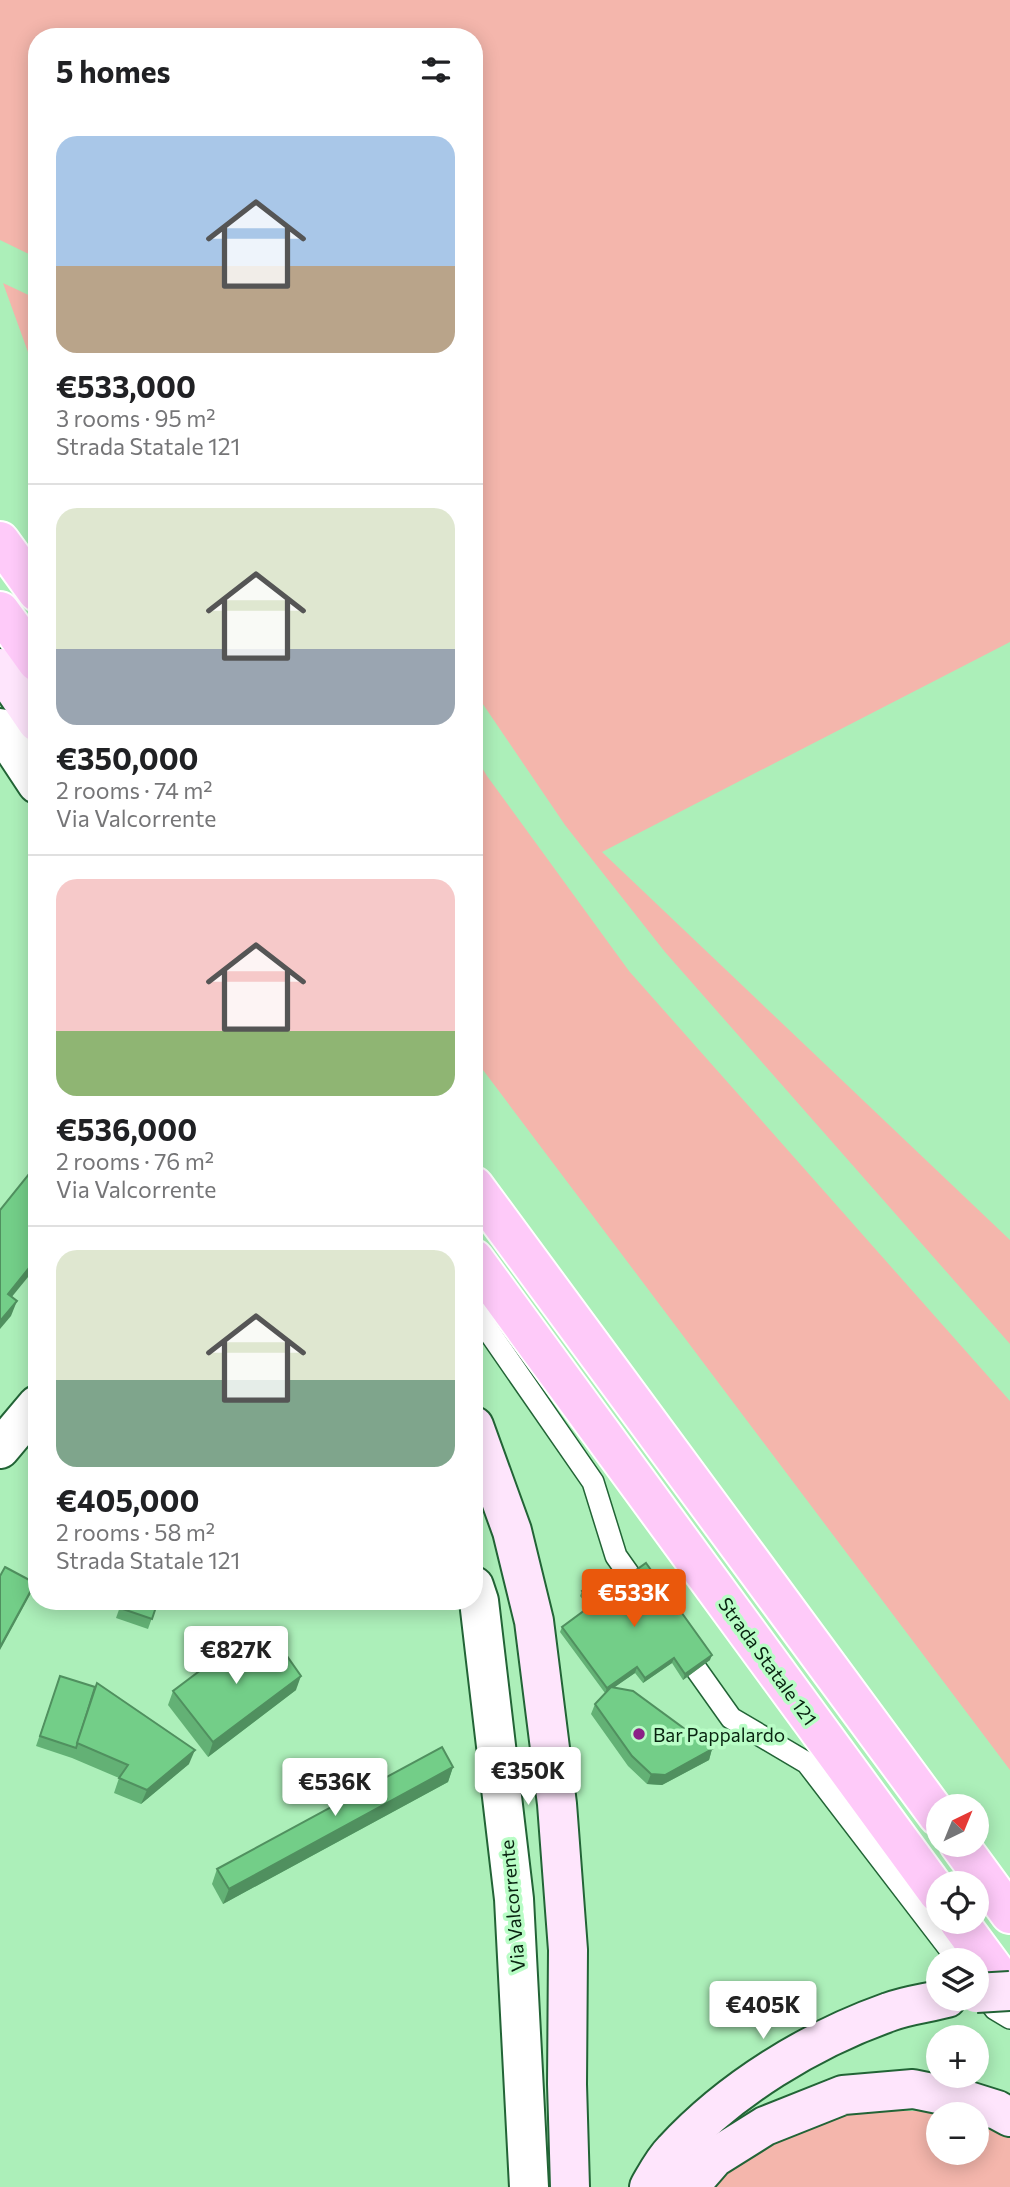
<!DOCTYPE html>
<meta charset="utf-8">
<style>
body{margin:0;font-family:Commissioner,sans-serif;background:#f6f6f6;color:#202124;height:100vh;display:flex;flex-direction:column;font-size:26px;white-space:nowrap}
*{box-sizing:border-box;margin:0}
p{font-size:23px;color:#757577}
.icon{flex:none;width:38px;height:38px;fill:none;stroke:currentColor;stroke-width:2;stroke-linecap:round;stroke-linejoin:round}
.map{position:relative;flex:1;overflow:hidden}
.side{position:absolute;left:28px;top:28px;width:455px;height:1582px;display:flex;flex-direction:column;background:#fff;border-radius:28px;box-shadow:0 4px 18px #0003}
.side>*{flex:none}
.needle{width:46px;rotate:43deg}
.buttons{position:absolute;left:926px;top:1794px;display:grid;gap:14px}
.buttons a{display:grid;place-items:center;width:63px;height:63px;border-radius:50%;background:#fff;box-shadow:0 4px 18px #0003;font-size:35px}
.price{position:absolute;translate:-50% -60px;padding:0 16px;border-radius:7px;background:#fff;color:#222;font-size:23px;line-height:46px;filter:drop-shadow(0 2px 4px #0008)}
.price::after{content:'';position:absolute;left:50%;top:42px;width:21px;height:16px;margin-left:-10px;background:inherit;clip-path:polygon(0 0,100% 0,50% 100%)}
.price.selected{background:#ea580c;color:#fff}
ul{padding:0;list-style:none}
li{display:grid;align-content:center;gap:14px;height:371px;padding:0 28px}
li+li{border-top:2px solid #e0e0e0}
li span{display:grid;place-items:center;height:217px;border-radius:21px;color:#555}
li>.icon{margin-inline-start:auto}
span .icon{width:126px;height:126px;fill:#fffc;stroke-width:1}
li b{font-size:30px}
h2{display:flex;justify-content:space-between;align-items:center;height:84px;padding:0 28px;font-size:30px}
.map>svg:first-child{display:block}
</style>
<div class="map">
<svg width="1010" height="2187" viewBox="0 0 1010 2187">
<rect width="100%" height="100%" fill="#acefb9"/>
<g fill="#f4b6ac">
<path d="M0 0H1010V642L602 852 1010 1240V1344L665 952 565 825 474 691V37H37V258L0 240Z"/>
<path d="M3 283 37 299V377Z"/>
<path d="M474 754 487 776 629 971 1010 1401V1770L474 1058Z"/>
<path d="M861 2111H924L938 2115V2152H976L977 2125 991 2129 1010 2138V2187H710L765 2145 817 2120Z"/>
</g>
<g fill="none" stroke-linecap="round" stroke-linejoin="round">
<g stroke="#226436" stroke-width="24">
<g id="service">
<path d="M474 1305 478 1316 593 1482 616 1556 645 1597"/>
<path d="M682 1649 731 1718 807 1763 958 1960"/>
<path d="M980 1989 995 2009 1010 2018"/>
</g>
</g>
<g stroke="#226436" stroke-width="42">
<g id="minor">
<path d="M0 728 37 784"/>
<path d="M0 1449 37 1405"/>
<path d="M474 1586 479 1601 514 1899 529 2187"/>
</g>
</g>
<g stroke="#226436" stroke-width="42">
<g id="secondary">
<path d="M0 668 37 722"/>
<path d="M474 1426 512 1531 534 1621 557 1804 568 1950 567 2084 570 2187"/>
<path d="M649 2187C656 2175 663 2161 673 2151 730 2089 810 2040 889 2012 907 2005 928 2003 947 1998"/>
<path d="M689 2187 714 2158 765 2126 843 2095 913 2089 962 2099 997 2110 1010 2117"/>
</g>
</g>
<g stroke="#fff" stroke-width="42">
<g id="primary">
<path d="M0 541 37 592"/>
<path d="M0 611 37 662"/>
<path d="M474 1186 938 1816"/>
<path d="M474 1259 938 1893"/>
<path d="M959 1844 1010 1914"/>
<path d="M959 1922 1010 1991"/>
</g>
</g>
<use href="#service" stroke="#fff" stroke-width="21"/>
<use href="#minor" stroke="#fff" stroke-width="38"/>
<use href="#secondary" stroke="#fee5fc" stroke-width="38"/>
<use href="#primary" stroke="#fecaf9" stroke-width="38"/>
<g stroke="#226436" stroke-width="42" stroke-linecap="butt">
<path id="secondary-bridge" d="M976 1993 1010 1991"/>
</g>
<use href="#secondary-bridge" stroke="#fee5fc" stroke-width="38"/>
</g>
<g fill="#63b175">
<path d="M615 1585 710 1660 683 1680 672 1663 643 1683 635 1673 614 1687 712 1749 709 1760 662 1785 647 1784 628 1766 591 1714 595 1704 605 1693 560 1632 562 1627 589 1607 580 1596 582 1591Z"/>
<path d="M122 1601H158L148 1629 116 1618Z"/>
<path d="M60 1676 189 1764 141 1804 114 1793 119 1778 72 1758 36 1746Z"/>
<path d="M296 1690 208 1757 168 1705 173 1691Z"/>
<path d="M453 1767 448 1782 223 1904 212 1884 217 1869Z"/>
</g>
<g fill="#50905f">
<path d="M37 1258V1266L2 1309 8 1294Z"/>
<path d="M17 1301 11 1316 0 1329V1321Z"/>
<path d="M35 1583 31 1593 0 1650V1647Z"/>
<path d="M712 1655 710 1660 683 1680 685 1674Z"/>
<path d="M674 1658 672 1663 643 1683 645 1678Z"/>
<path d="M637 1667 635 1673 605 1694 607 1688Z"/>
<path d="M301 1676 296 1690 208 1757 213 1742Z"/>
<path d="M712 1749 709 1760 662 1785 647 1784 651 1774Z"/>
<path d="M195 1750 189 1764 141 1804 147 1790Z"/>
<path d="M453 1767 448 1782 223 1904 229 1889Z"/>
</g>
<g fill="#73ce88" stroke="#50905f" stroke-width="2">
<path d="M37 1164V1258L8 1294 17 1301 0 1321V1210Z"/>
<path d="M646 1563 712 1655 685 1674 674 1658 645 1678 637 1667 607 1688 562 1627 593 1604 582 1591 607 1573 615 1585Z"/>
<path d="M5 1567 35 1583 0 1647V1576Z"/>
<path d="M122 1601H158L152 1619 120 1608Z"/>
<path d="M242 1639 282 1649 301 1676 213 1742 173 1691Z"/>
<path d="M60 1676 95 1687 76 1748 40 1736Z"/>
<path d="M97 1683 195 1750 147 1790 119 1778 128 1765 77 1743Z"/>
<path d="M611 1687 633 1691 712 1749 665 1775 651 1774 632 1756 595 1704Z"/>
<path d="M442 1747 453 1767 229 1889 217 1869Z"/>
</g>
<circle fill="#8b2186" stroke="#b9fdc6" stroke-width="2.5" cx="639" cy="1734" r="7"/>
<g text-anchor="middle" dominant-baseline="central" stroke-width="7" stroke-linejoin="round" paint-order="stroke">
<g font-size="19" fill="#082310" stroke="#b9fdc6">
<text transform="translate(768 1661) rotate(54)">Strada Statale 121</text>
<text transform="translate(512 1906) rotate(-95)">Via Valcorrente</text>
</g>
<g font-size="19" fill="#082310" stroke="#b9fdc6" text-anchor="start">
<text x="653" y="1734">Bar Pappalardo</text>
</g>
</g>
</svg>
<div class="buttons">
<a><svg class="needle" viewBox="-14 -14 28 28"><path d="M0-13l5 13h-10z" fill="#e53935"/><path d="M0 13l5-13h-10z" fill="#757577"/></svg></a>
<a><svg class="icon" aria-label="locate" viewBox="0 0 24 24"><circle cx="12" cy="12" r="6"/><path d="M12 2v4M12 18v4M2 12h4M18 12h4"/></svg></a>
<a><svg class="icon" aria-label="layers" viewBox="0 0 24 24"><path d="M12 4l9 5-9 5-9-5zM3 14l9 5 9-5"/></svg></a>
<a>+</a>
<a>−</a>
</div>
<b class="price selected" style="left:634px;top:1629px">€533K</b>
<b class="price" style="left:236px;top:1686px">€827K</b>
<b class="price" style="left:528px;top:1807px">€350K</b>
<b class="price" style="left:335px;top:1818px">€536K</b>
<b class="price" style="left:763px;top:2041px">€405K</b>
<section class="side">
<h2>5 homes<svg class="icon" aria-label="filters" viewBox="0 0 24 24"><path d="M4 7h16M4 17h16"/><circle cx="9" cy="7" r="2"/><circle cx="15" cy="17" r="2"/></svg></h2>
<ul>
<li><span style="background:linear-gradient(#a9c7e8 60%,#b9a48a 0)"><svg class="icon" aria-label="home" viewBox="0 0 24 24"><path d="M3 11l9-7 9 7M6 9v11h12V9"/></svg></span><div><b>€533,000</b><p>3 rooms · 95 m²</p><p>Strada Statale 121</p></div></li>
<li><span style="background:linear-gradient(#dfe7d0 65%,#9aa5b1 0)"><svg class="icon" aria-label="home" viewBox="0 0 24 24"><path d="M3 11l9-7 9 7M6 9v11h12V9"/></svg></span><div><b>€350,000</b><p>2 rooms · 74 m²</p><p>Via Valcorrente</p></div></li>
<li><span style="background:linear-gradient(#f6c9c9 70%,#8fb573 0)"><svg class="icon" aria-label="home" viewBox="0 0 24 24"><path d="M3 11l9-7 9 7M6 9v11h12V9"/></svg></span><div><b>€536,000</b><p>2 rooms · 76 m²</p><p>Via Valcorrente</p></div></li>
<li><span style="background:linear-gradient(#dfe7d0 60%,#7fa58c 0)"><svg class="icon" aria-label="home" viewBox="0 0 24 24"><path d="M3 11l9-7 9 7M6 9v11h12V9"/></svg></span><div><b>€405,000</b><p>2 rooms · 58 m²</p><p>Strada Statale 121</p></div></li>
</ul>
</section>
</div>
